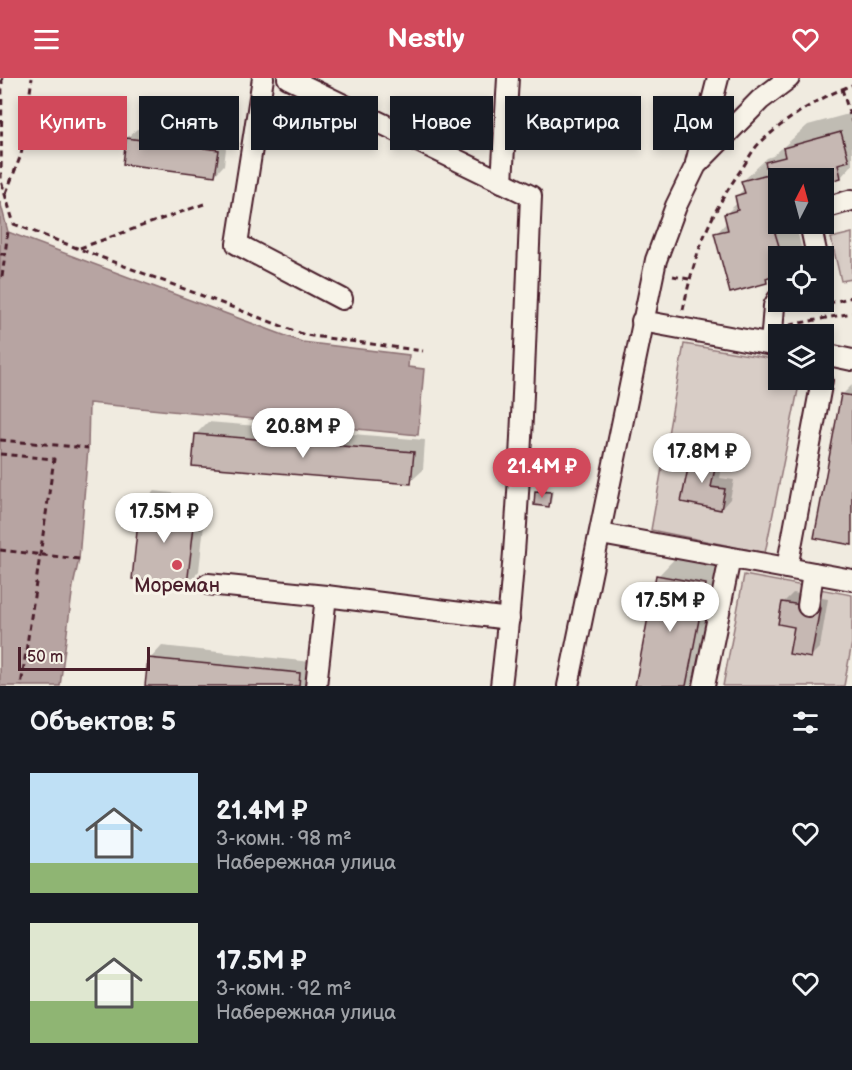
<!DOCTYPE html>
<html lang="ru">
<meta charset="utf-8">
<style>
body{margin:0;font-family:"Balsamiq Sans",sans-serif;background:#20242c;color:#f1f3f6;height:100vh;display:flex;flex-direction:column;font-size:22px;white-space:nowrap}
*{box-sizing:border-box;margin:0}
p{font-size:20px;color:#9ea1a6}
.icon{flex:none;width:33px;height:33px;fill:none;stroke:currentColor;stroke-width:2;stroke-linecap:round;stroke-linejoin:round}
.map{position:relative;height:608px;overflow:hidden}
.side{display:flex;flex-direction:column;background:#171b24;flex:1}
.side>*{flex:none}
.top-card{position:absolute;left:18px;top:18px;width:816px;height:54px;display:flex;gap:12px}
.needle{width:39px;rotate:6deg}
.tools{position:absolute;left:768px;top:90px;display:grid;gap:12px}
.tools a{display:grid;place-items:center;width:66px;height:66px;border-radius:0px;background:#171b24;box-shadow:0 3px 9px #0003;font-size:30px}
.scale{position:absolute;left:18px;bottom:15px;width:132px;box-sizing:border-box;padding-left:6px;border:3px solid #4a1f2b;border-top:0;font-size:16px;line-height:21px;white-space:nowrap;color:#4a1f2b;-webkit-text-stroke:4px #f7f3e8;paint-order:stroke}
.price{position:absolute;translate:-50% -51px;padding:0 14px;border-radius:21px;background:#fff;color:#222;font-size:20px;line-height:39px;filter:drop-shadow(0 2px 3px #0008)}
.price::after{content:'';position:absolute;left:50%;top:36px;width:18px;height:14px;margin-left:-9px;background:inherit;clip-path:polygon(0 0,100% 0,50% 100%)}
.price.selected{background:#d1495b;color:#fff}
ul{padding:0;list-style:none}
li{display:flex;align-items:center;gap:18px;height:150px;padding:0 30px}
li span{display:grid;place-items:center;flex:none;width:168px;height:120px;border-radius:0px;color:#555}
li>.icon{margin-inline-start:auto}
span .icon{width:72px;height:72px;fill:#fffc;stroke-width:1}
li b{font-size:26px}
h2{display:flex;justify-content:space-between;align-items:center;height:72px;padding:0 30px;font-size:26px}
.tag{padding:0 21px;border-radius:0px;background:#171b24;box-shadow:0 3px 9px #0003;font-size:21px;line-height:54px}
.tag.selected{background:#d1495b;color:#fff}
header{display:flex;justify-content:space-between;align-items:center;height:78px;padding:0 30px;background:#d1495b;color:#fff;font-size:27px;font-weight:700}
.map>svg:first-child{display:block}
</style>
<header><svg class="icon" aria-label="menu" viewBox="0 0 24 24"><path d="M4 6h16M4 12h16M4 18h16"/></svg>Nestly<svg class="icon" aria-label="heart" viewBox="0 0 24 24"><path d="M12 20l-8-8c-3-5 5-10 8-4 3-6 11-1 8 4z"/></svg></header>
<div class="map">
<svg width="852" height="608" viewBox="0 0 852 608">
<rect width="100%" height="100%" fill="#f0ebe0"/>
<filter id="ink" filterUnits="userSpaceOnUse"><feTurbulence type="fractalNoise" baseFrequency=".0167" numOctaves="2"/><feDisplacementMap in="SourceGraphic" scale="12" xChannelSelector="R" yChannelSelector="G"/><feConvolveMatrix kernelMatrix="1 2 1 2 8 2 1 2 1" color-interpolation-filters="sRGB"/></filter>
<g filter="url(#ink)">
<g fill="#d8cdc6" stroke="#917678" stroke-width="1.5">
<path d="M852 155V201L841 203 831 160Z"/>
<path d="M684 266 778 282V302H800L765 475 651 452Z"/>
<path d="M744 497 852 517V565L844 608H723Z"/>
</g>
<path fill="#b7a4a2" stroke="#8b6f72" stroke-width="1.5" d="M0 123 8 154 302 264 409 277 408 289 424 291 418 357 89 325 88 370 79 481 73 508 60 608H0Z"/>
<g fill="#0003">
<path d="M852 35V87L841 99 824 104V100H778V146H799L796 149 802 171 795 178H778V195L774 196 766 204 716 156 727 144 725 137 738 124 736 119 745 110 743 103 767 80 773 78 808 47Z"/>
<path d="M137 51 227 63 224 87 215 97 127 60Z"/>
<path d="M852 307V466L842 317Z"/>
<path d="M208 344 425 362 423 392 410 404 196 356Z"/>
<path d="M702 368 725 372 720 400 734 402 730 421 721 431 692 377Z"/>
<path d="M540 411 553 412 551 425 549 427 537 413Z"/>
<path d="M154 413 207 419 199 493 187 506 142 425Z"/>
<path d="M681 474 728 483 704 608H637L658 498Z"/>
<path d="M793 515 828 521 820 569 811 578 783 525Z"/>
<path d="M162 568 311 584 309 608H147L150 581Z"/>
</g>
<g fill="#c6b8b3" stroke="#4a1f2b" stroke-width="1.5">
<path d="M841 54 849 83 838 86 841 100 824 105V100H778V140L771 142 779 168 772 170 778 196 766 200 767 205 730 215 714 155 728 152 724 136 738 132 735 118 745 115 741 103 768 96 765 84 785 79 783 70Z"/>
<path d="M126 60 219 72 215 98 123 86Z"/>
<path d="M841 316 852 318V467L814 460Z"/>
<path d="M195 356 414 374 411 406 192 388Z"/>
<path d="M691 376 717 381 711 409 725 411 721 432 681 424Z"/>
<path d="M535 413 551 414 549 429 534 427Z"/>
<path d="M140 425 196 431 187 507 132 501Z"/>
<path d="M656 497 706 506 686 608H635Z"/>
<path d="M782 524 820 530 811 580 789 576 794 549 778 546Z"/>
<path d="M148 580 300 595 299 608H145Z"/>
</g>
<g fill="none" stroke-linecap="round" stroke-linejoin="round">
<g stroke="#4a1f2b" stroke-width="24">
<g id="minor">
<path d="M263 0 237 166 342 221"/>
<path d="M288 0 531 118C524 281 521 445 501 608"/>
<path d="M696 85 718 0"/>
<path d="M502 104 508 0"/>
<path d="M824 130 852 122"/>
<path d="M812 146 811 150 817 178"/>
<path d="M642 243 778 268"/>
<path d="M771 267 774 228 778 221"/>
<path d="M824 276 852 282"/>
<path d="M601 456 852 502"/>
<path d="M787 490 822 302"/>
<path d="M208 506 326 518 509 541"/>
<path d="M808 528 813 495"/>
<path d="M316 608 326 518"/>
<path d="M568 608 656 182 676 128 696 87 760 22 789 0"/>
<path d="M704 608 730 480"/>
</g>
</g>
<g stroke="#4a1f2b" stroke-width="3" stroke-dasharray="6 4.5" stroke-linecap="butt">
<path d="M2 0 1 103 14 146 305 257 423 273"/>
<path d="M842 11 852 44"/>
<path d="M6 115 21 77 32 0"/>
<path d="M80 170 204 126"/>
<path d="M0 176H5L8 153"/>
<path d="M673 198 689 201"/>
<path d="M2 199 5 177"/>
<path d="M824 203 830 225 852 219"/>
<path d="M683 232C695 174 709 137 743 89 749 80 754 69 762 63 787 40 820 19 852 7"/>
<path d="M790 247 852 235"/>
<path d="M0 362 88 370"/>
<path d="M0 376 54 381 21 608"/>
<path d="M0 472 79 481"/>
</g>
<use href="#minor" stroke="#f7f3e8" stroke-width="20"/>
</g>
</g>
<circle fill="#d1495b" stroke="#f7f3e8" stroke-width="2" cx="177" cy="487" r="6"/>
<g text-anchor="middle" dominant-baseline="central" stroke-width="6" stroke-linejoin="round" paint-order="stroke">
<g font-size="20" fill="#4a1f2b" stroke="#f7f3e8">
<text x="177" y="508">Мореман</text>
</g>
</g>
</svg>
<div class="tools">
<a><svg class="needle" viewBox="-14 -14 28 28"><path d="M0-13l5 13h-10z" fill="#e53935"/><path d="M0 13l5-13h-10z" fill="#9ea1a6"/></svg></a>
<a><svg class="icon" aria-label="locate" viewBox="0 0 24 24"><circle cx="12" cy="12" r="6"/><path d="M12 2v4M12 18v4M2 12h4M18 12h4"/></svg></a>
<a><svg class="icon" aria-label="layers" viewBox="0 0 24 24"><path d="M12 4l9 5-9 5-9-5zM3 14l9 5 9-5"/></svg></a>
</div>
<div class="scale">50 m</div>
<b class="price" style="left:303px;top:381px">20.8M ₽</b>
<b class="price" style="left:702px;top:406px">17.8M ₽</b>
<b class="price selected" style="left:542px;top:421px">21.4M ₽</b>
<b class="price" style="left:164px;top:466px">17.5M ₽</b>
<b class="price" style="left:670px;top:555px">17.5M ₽</b>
<div class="top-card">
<a class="tag selected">Купить</a>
<a class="tag">Снять</a>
<a class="tag">Фильтры</a>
<a class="tag">Новое</a>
<a class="tag">Квартира</a>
<a class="tag">Дом</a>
</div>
</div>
<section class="side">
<h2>Объектов: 5<svg class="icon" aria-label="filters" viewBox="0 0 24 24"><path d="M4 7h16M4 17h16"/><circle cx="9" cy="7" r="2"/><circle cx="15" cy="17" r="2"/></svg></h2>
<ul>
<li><span style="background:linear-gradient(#bfe0f5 75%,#8fb573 0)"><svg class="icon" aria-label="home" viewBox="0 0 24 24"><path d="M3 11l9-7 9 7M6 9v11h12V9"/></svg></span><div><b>21.4M ₽</b><p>3-комн. · 98 m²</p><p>Набережная улица</p></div><svg class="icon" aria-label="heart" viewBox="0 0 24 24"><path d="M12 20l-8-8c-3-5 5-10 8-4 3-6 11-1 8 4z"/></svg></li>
<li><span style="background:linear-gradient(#dfe7d0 65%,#8fb573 0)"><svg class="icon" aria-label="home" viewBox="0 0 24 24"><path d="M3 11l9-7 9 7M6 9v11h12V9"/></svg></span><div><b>17.5M ₽</b><p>3-комн. · 92 m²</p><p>Набережная улица</p></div><svg class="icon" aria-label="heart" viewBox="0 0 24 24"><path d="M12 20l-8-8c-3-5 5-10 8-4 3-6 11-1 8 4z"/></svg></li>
</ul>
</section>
